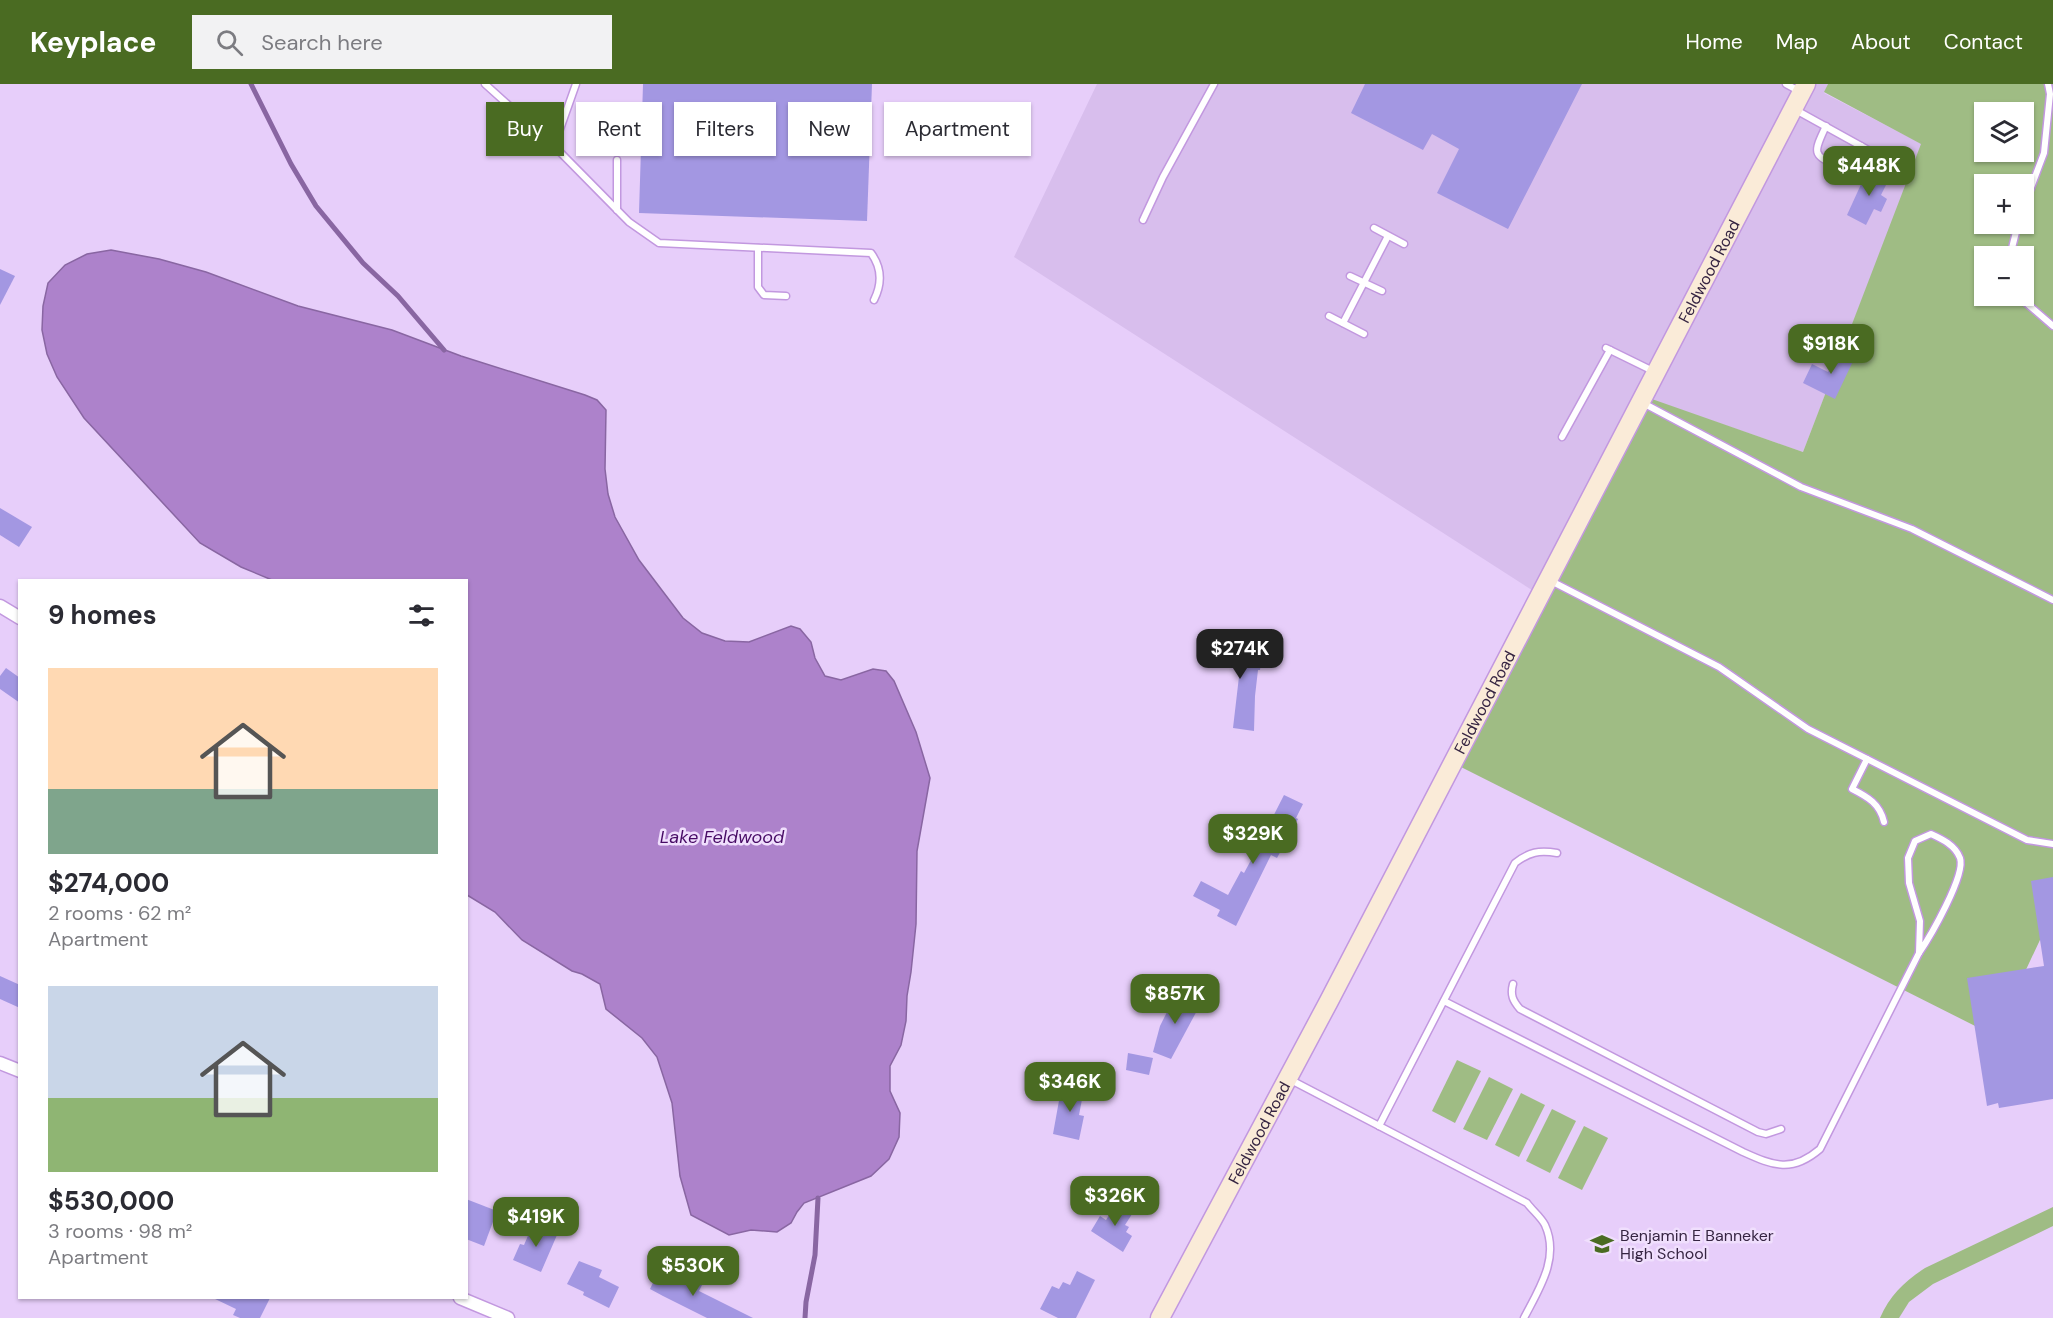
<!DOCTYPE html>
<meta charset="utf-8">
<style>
body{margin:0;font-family:"DM Sans",sans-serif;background:#f2f2f3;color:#2b2b33;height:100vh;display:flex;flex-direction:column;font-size:22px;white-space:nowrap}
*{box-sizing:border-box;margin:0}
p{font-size:20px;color:#7c7c81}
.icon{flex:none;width:33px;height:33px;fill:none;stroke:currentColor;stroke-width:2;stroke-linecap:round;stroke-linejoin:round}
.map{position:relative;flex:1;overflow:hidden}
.details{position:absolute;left:18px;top:495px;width:450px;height:720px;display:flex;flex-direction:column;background:#fff;border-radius:0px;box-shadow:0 2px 4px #0004}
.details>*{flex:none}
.banner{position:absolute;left:486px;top:18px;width:570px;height:54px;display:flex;gap:12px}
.tools{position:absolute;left:1974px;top:18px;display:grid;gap:12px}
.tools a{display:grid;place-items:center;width:60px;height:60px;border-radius:0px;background:#fff;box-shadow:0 2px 4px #0004;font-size:30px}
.price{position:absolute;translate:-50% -51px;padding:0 14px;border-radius:12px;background:#4a6b22;color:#fff;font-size:20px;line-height:39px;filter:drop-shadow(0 2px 3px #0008)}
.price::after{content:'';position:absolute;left:50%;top:36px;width:18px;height:14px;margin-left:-9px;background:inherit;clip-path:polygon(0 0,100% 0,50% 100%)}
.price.on{background:#222;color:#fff}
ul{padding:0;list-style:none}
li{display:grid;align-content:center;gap:12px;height:318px;padding:0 30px}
li span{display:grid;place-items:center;height:186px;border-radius:0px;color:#555}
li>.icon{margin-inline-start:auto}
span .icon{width:108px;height:108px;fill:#fffc;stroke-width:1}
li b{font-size:26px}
h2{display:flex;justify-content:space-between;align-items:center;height:72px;padding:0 30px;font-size:26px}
.chip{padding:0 21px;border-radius:0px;background:#fff;box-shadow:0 2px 4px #0004;font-size:21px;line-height:54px}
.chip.on{background:#4a6b22;color:#fff}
header{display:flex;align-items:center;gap:36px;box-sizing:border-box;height:84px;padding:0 30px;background:#4a6b22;color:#fff}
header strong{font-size:28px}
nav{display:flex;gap:33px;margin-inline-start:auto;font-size:21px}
.search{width:420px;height:54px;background:#f2f2f3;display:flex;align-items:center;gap:15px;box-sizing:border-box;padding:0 21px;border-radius:0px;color:#7c7c81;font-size:22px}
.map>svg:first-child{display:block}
</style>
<header>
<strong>Keyplace</strong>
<div class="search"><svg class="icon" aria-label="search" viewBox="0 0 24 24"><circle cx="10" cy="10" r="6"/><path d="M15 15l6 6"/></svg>Search here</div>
<nav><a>Home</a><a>Map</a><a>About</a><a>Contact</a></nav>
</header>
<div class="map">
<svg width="2053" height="1234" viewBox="0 0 2053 1234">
<rect width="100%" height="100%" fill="#e7cefa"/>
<path fill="#d8beed" d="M1097 0H1828L1824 9 1922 60 1803 368 1649 315 1538 510 1014 173Z"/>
<g fill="#9fbc84" fill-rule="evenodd">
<path d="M1828 0H2053V828L1995 952 1453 679 1649 314 1803 368 1921 60 1824 8ZM1984 28H2024V68H1984ZM1984 100H2024V140H1984ZM1984 172H2024V212H1984Z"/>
<path d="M1457 976 1481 987 1455 1039 1432 1027Z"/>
<path d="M1489 993 1513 1005 1487 1056 1463 1045Z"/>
<path d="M1521 1009 1545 1021 1519 1073 1495 1061Z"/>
<path d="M1552 1025 1576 1037 1550 1089 1526 1077Z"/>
<path d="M1584 1042 1608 1054 1582 1106 1558 1094Z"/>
<path d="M2053 1123V1142L1933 1200 1909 1218 1899 1234H1880C1890 1211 1905 1197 1925 1184Z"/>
</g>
<path fill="#ad82cb" stroke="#8966a2" stroke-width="1.5" d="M111 166 159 175 206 188 298 222 392 246 461 272 585 311 597 316 606 326 605 385 608 410 615 433 639 476 683 534 702 549 725 557 749 558 791 542 800 545 811 558 815 574 825 592 841 596 873 585 886 587 894 597 916 648 930 694 917 767 916 840 911 888 907 912 906 937 901 961 890 982V1007L900 1029 899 1053 889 1075 871 1092 804 1119 797 1128 791 1139 777 1148 751 1146 729 1151 691 1131 680 1092 672 1019 657 973 642 954 606 925 600 900 582 890 572 887 522 856 495 828 467 811 466 496H272L241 483 200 459 84 334 57 293 47 270 42 246 43 222 48 199 65 181 87 170Z"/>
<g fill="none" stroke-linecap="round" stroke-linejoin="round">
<g stroke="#8966a2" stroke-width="5">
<path d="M251 0 291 80 316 122 363 179 398 212 444 266"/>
<path d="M805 1234 806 1218 815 1171 818 1114"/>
</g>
</g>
<g fill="#a397e2">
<path d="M643 0H872L867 137 639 129Z"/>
<path d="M1365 0H1582L1508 145 1437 109 1459 65 1432 50 1423 66 1351 29Z"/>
<path d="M1868 85 1889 95 1881 111 1887 115 1881 128 1874 125 1866 141 1847 131Z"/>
<path d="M0 185 15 192 0 221Z"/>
<path d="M1840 264 1856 271 1835 315 1803 299 1812 280 1828 288Z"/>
<path d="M0 424 32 443 19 463 0 451Z"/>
<path d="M1207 562 1259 567V572H1262L1260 586H1258L1255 612 1254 647 1233 644 1240 584 1206 580Z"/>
<path d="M6 584 20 594V619L0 605V592Z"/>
<path d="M1284 711 1303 720 1296 734 1298 735 1277 774 1271 771 1236 842 1217 832 1220 826 1193 812 1201 797 1228 811 1241 787 1244 789 1250 778Z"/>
<path d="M2053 793V1015L1999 1024 1998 1019 1987 1022 1967 894 2044 882 2031 797Z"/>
<path d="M0 892 20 901V924L0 915Z"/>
<path d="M1177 908 1200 921 1171 975 1153 968 1160 942Z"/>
<path d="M1128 969 1153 974 1149 991 1126 986Z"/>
<path d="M1071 998 1085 1000 1079 1031 1084 1032 1079 1056 1053 1050 1060 1011 1068 1012Z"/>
<path d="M466 1115 497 1127 484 1162 466 1155Z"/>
<path d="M1118 1117 1134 1127 1125 1141 1129 1143 1126 1148 1132 1152 1123 1168 1091 1147 1100 1132 1106 1136Z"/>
<path d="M533 1140 557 1151 541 1188 513 1176 520 1160 524 1161Z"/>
<path d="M579 1177 602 1186 599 1193 619 1203 609 1224 583 1211 584 1208 567 1200Z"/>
<path d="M659 1186 688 1201 695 1188 706 1193 699 1207 753 1234H707L663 1212 650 1205Z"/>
<path d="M1077 1187 1095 1196 1076 1234H1058L1040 1225 1052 1202 1059 1205 1063 1198 1070 1201Z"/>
<path d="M213 1214H270L260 1234H240L233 1231 236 1225Z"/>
</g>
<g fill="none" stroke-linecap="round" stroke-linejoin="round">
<g stroke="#c298df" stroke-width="9">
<g id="lane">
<path d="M485 0 554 62 629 138 659 159 871 169C882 184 882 200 874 216"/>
<path d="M1786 0 1801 8"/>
<path d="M1794 25 1879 72"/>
<path d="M1826 42C1811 73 1814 70 1842 85L1850 84"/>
<path d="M554 62 576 0"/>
<path d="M1853 77 1861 62"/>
<path d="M2024 122 2044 69 2050 10 2048 0"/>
<path d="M617 126V76"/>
<path d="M1143 136 1163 93 1214 0"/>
<path d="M1374 144 1404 160"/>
<path d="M758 164V203L764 211 786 212"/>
<path d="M2012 172 2011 168 2018 140"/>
<path d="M1350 192 1382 207"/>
<path d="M2022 212 2024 217 2053 242"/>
<path d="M1329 232 1364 250"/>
<path d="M1343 239 1388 152"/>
<path d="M1606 264 1653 287"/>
<path d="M1643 319 1801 403 1912 445 2053 516"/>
<path d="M1562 353 1610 266"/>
<path d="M1549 496 1719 583 1808 645 2027 756 2053 760"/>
<path d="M1867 675 1852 705C1868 713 1880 720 1884 738"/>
<path d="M1931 750C1942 755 1955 761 1960 774 1966 791 1930 853 1919 869L1920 837 1909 799 1908 774 1915 757Z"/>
<path d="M1513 900C1510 911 1513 917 1520 925L1758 1048 1766 1050 1781 1045"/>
<path d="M1444 917 1743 1068C1774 1082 1792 1089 1820 1065L1919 869"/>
<path d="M1289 995 1527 1119C1532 1126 1541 1133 1545 1141 1560 1174 1539 1205 1524 1234"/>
<path d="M1379 1042 1515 779C1529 768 1539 766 1557 769"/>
</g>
</g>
<g stroke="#c298df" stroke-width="15">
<g id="street">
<path d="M0 522 20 534"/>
<path d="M0 979 20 987"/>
<path d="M460 1214 508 1234"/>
</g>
</g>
<g stroke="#c298df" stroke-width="21">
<g id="secondary">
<path id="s1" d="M1160 1234 1329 917 1806 0"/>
</g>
</g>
<use href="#lane" stroke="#fff" stroke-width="6"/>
<use href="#street" stroke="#fff" stroke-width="12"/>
<use href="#secondary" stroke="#faebd8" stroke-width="18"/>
</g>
<defs>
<g id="school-bare" transform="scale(1.8)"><path d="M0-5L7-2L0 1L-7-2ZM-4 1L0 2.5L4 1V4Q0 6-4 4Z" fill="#4a6b22" stroke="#f0dffd" stroke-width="2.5" paint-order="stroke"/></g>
</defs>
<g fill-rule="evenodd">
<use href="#school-bare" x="1602" y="1160"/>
</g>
<g text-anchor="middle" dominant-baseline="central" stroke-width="5" stroke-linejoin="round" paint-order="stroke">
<g font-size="16" fill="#362542" stroke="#f0dffd">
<text stroke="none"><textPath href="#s1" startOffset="1182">Feldwood Road</textPath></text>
<text stroke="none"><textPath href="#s1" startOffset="696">Feldwood Road</textPath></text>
<text stroke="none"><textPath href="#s1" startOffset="210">Feldwood Road</textPath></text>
</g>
<g font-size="16" fill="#362542" stroke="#f0dffd" text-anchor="start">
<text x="1620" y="1151">Benjamin E Banneker<tspan x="1620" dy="18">High School</tspan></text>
</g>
<g font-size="18" font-style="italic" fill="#470b65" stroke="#f0dffd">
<text x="722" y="753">Lake Feldwood</text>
</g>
</g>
</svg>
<div class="tools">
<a><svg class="icon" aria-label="layers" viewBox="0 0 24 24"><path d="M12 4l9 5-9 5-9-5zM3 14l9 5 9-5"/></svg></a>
<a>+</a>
<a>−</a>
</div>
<b class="price" style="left:1869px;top:113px">$448K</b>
<b class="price" style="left:1831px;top:291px">$918K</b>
<b class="price on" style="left:1240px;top:596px">$274K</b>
<b class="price" style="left:1253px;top:781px">$329K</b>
<b class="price" style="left:1175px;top:941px">$857K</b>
<b class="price" style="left:1070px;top:1029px">$346K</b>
<b class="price" style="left:1115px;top:1143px">$326K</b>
<b class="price" style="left:536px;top:1164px">$419K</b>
<b class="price" style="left:693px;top:1213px">$530K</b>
<div class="banner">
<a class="chip on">Buy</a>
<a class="chip">Rent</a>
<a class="chip">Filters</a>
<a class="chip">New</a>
<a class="chip">Apartment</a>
</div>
<section class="details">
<h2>9 homes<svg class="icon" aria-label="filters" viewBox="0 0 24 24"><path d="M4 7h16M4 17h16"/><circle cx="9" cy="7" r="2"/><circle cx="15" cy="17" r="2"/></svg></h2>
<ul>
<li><span style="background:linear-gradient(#ffd9b3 65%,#7fa58c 0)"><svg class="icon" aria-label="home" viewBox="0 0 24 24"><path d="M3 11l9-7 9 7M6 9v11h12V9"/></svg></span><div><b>$274,000</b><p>2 rooms · 62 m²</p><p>Apartment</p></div></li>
<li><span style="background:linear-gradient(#c9d6e8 60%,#8fb573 0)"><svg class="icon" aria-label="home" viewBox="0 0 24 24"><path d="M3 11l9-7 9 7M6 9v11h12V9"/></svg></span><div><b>$530,000</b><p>3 rooms · 98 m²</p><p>Apartment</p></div></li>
</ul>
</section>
</div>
